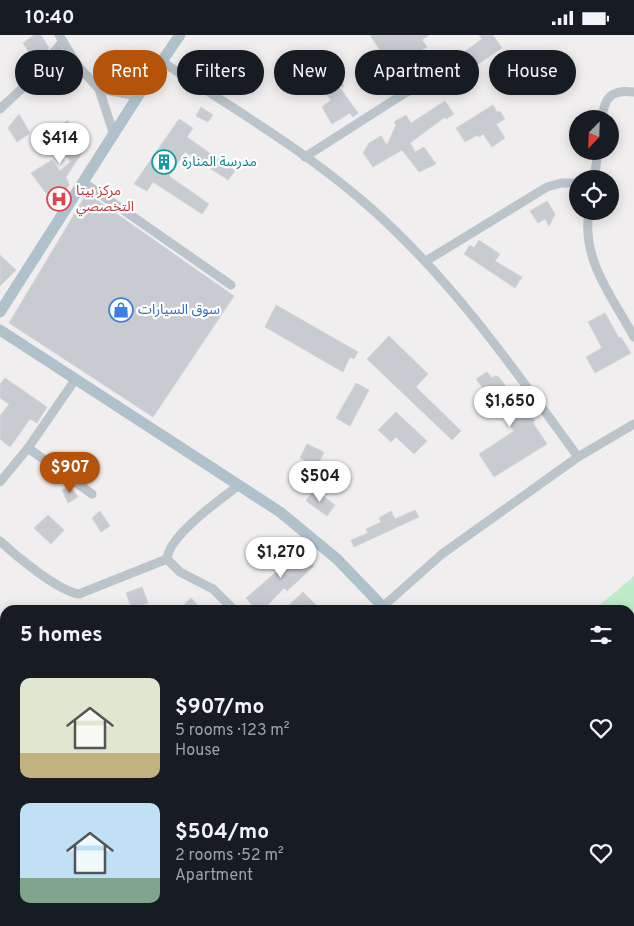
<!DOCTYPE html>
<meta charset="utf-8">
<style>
body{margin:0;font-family:Overpass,"Noto Sans Arabic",sans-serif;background:#242831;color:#f1f3f6;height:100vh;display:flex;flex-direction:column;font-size:19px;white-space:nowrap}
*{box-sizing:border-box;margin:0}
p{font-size:16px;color:#9ea1a6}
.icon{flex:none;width:28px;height:28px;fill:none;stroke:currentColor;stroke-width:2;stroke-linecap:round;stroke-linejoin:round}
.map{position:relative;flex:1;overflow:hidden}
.drawer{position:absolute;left:0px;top:570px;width:635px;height:321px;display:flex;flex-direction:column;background:#171b24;border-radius:15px 15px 0 0;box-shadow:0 2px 12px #0003}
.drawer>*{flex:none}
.guide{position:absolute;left:15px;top:15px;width:605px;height:45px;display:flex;gap:10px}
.needle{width:32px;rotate:203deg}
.controls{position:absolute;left:569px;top:75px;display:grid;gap:10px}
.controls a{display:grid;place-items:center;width:50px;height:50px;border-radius:50%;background:#171b24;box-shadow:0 2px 12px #0003;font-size:25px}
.price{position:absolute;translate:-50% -42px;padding:0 11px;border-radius:18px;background:#fff;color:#222;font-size:16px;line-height:32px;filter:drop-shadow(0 1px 2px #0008)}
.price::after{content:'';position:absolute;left:50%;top:30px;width:15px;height:11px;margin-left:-8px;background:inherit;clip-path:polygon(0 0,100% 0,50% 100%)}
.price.active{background:#b45309;color:#fff}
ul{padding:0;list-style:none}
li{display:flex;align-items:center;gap:15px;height:125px;padding:0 20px}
li span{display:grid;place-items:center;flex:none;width:140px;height:100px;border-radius:10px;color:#555}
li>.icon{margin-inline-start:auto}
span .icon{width:60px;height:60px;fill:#fffc;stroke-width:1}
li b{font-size:21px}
h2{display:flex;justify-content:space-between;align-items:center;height:60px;padding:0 20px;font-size:21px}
.pill{padding:0 18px;border-radius:22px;background:#171b24;box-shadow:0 2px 12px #0003;font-size:18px;line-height:45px}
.pill.active{background:#b45309;color:#fff}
.status{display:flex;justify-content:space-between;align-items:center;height:35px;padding:0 25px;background:#171b24;direction:ltr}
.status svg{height:14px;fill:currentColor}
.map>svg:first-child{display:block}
</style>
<div class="status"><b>10:40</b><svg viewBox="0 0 49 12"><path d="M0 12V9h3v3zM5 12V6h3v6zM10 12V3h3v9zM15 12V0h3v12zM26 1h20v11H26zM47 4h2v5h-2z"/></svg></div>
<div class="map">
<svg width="634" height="891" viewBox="0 0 634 891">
<rect width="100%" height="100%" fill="#f0eeee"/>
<path fill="#beecca" d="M634 541V709L630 705V575H594Z"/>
<g fill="#c8ccd0" stroke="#d2d5d9">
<path d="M34 0H41L49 13 35 26 23 8Z"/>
<path d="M370 0H429L422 5 427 12 394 31 389 29Z"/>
<path d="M479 0H493L502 13 478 29 461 27 457 22 482 4Z"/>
<path d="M337 41 344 51 340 53 358 78 353 82 350 78 332 89 322 72 331 65 321 52Z"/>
<path d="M445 66 454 79 446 84 445 82 410 108 415 117 424 112 436 129 419 137 402 115 373 132 363 118 369 108 381 101 387 110 396 90 394 87 406 80 411 88Z"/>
<path d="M493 70 497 77 500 76 505 84 496 89 505 103 492 112 483 99 479 102 478 100 465 107 456 93Z"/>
<path d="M201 72 213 80 208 87 196 81Z"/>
<path d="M19 79 30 98 17 107 8 93Z"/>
<path d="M179 84 193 93 187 102 235 136 228 145 185 117 169 141 209 169 202 179 153 147 147 156 134 149Z"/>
<path d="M67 85 85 113 66 142 69 150 55 170 31 138 52 125 60 136 70 127 55 103Z"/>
<path d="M87 158 234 261 153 382 9 288Z"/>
<path d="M547 166 555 179 549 191 545 184 538 188 530 176Z"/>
<path d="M479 205 500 219 495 226 522 242 515 253 464 219 470 210 474 213Z"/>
<path d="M0 220 16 235 0 251Z"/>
<path d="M276 270 358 317 354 324 350 322 343 337 265 292Z"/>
<path d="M605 278 619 303 621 302 631 318 595 338 586 322 602 313 588 287Z"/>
<path d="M389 301 428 339 416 352 461 396 452 405 367 324Z"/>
<path d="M487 337 492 343 495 341 499 342 510 357 513 356 535 386 533 388 547 409 494 442 479 419 514 396 476 344Z"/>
<path d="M5 343 47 372 37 388 30 384 10 412 0 404V381L9 369 0 363V349Z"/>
<path d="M356 348 369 355 350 391 336 383Z"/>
<path d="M396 377 427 406 414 419 396 402 391 407 378 395Z"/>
<path d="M307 409 324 417 317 432 300 423Z"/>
<path d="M70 451 78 462 68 468 62 455Z"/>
<path d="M314 454 335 470 327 481 306 466Z"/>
<path d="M415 475 419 482 354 512 351 505 368 498 366 494 381 487 379 483 391 476 395 484Z"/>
<path d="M100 476 110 491 101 497 92 483Z"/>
<path d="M48 480 64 495 51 509 34 493Z"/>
<path d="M290 509 314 531 287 556 284 553 263 575H256L246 563 289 526 281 519Z"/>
<path d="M142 552 148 568 132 574 126 558Z"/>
<path d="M303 557 317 571 312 575H284Z"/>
<path d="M191 563 202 575H178Z"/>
</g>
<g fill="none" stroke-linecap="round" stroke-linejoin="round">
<g stroke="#bac4ca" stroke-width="9">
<path d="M59 0 78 31 99 54 114 100"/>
<path d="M161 26C229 71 303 114 365 168 449 241 513 332 578 422"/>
<path d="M99 54 138 61"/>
<path d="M0 74 29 47 63 6"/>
<path d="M602 84C604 62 612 54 634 57"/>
<path d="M305 122 405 58 450 37"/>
<path d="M594 144 598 116"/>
<path d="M83 147 231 250"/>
<path d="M589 176C581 225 612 261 634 302"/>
<path d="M426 226 547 152 561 148H578"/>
<path d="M28 413 92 459"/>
<path d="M0 447 28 413 75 345"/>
<path d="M0 506C16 521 58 556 79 559L167 524"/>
<path d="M234 575 213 554 180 537 167 524C169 500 220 465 239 450"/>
<path d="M239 575H248"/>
<path d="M379 575 442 519 578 422 634 389"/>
<path d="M0 823 5 820"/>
<path d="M51 891 59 886"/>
<path d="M282 891 289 886"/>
</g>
<g stroke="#afc1cb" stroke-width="11">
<path d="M0 277 138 61 180 0"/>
<path d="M0 295 280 477 337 524 386 575"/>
<path d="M630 859 634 864"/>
</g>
</g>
<defs>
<g id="building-ring" transform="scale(1.25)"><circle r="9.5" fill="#fff" stroke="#0f9aa8" stroke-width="1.5"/><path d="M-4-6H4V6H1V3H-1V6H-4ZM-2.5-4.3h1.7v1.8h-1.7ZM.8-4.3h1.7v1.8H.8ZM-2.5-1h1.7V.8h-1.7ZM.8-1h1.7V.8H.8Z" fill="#0f9aa8"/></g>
<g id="hospital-ring" transform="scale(1.25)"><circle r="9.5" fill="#fff" stroke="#e0444e" stroke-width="1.5"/><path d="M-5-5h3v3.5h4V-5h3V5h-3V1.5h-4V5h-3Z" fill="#e0444e"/></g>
<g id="shop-ring" transform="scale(1.25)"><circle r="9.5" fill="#fff" stroke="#3f7fe0" stroke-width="1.5"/><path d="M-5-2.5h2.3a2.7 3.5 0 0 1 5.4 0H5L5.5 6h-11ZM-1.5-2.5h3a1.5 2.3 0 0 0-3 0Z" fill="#3f7fe0"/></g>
</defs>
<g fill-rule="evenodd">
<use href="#building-ring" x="164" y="127"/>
<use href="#hospital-ring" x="59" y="164"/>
<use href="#shop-ring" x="121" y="275"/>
</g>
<g text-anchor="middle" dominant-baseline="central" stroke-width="4.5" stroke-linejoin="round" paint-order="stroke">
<g font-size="14" fill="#0d838f" stroke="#fff" text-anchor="start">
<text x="182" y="127">مدرسة المنارة</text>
</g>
<g font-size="14" fill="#be3a42" stroke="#fff" text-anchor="start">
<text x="76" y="156">مركز بيتا<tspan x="76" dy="16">التخصصي</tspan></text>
</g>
<g font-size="14" fill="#366cbe" stroke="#fff" text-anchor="start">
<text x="138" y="275">سوق السيارات</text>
</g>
</g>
</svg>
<div class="controls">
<a><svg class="needle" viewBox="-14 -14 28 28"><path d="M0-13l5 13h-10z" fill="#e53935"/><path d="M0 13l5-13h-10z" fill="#9ea1a6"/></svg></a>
<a><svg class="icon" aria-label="locate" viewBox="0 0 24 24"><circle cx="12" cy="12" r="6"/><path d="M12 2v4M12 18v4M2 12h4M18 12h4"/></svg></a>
</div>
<b class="price" style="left:60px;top:130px">$414</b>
<b class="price" style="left:510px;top:393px">$1,650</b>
<b class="price active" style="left:70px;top:459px">$907</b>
<b class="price" style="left:320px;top:468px">$504</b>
<b class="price" style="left:281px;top:544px">$1,270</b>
<div class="guide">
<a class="pill">Buy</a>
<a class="pill active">Rent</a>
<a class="pill">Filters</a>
<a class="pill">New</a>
<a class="pill">Apartment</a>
<a class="pill">House</a>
</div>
<section class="drawer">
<h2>5 homes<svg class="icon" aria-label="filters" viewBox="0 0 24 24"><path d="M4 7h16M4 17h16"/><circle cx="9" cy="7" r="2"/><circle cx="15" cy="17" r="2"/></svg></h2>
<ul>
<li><span style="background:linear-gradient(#dfe7d0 75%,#c2b280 0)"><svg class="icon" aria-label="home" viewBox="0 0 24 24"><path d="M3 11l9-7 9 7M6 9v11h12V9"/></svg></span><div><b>$907/mo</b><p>5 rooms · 123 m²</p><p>House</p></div><svg class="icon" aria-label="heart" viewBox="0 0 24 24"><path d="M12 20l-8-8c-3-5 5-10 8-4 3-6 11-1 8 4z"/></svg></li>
<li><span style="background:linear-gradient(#bfe0f5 75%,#7fa58c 0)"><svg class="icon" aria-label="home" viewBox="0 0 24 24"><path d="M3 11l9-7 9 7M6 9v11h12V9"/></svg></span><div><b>$504/mo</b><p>2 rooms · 52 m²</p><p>Apartment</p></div><svg class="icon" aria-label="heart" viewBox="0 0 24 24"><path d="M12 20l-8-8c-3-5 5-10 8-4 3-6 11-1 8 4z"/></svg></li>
</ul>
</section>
</div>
